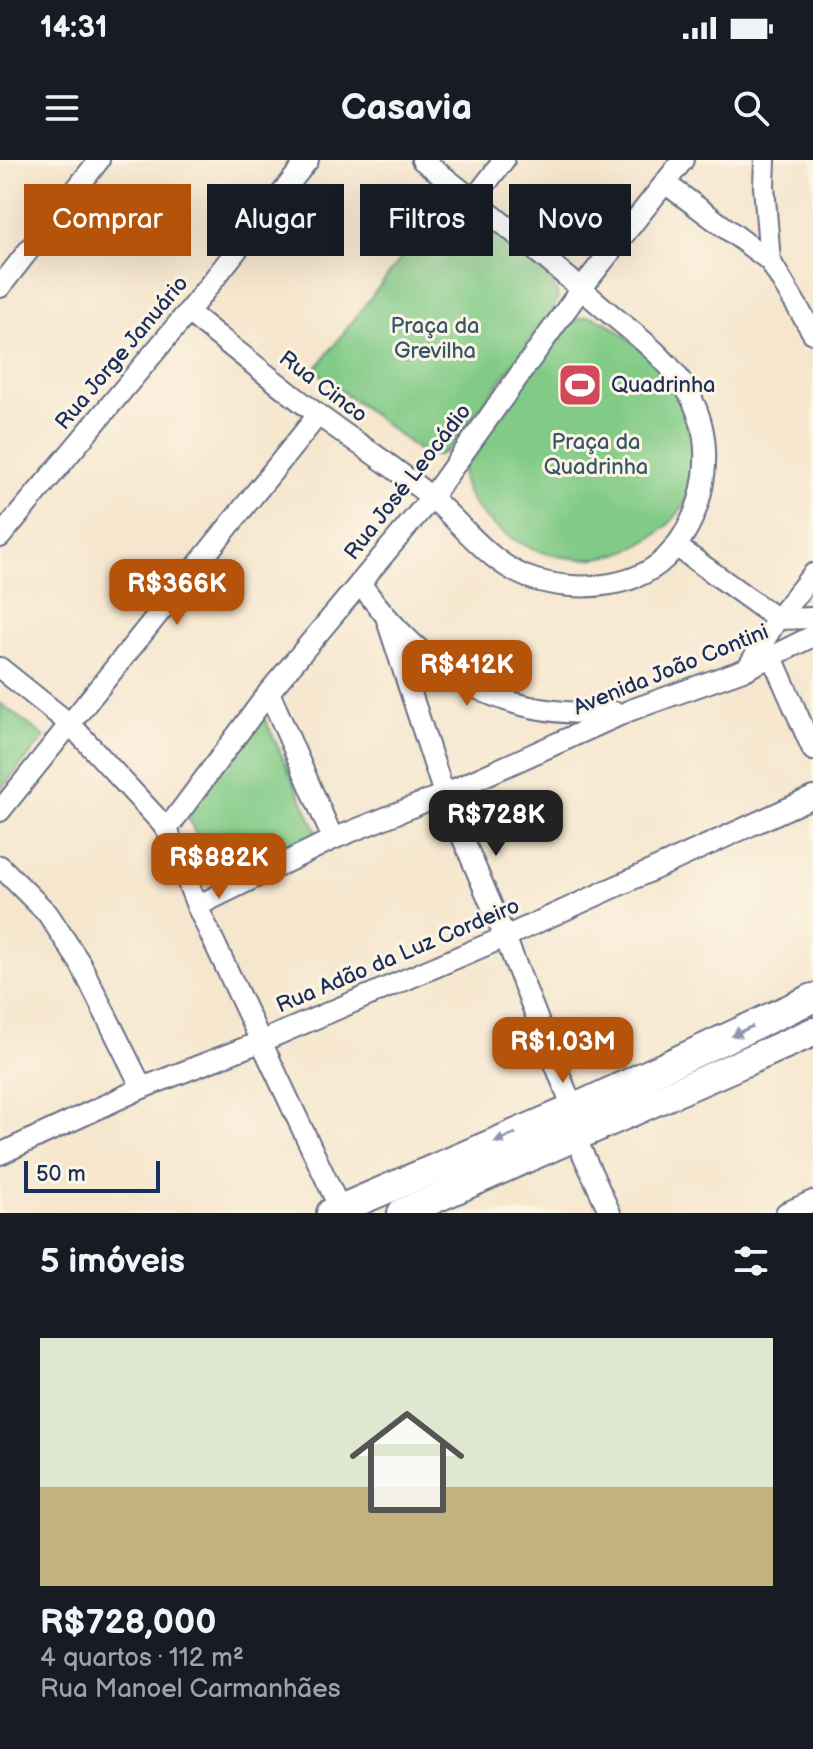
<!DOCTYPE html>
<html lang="pt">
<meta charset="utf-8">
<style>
body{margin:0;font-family:"Balsamiq Sans",sans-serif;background:#242831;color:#f1f3f6;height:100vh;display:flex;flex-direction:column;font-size:30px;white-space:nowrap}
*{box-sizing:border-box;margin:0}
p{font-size:26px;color:#9ea1a6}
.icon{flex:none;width:44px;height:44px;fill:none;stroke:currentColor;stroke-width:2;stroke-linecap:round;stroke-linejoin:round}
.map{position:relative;height:1053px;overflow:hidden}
.drawer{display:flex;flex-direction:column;background:#171b24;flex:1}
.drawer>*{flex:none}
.banner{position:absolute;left:24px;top:24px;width:766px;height:72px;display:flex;gap:16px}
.scale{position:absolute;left:24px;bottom:20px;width:136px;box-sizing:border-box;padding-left:8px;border:4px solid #1b2f5e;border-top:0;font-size:22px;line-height:28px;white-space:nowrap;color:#1b2f5e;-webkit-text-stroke:6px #fcf5e5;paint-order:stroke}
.price{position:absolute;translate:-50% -68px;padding:0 18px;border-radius:16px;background:#b45309;color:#fff;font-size:26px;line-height:52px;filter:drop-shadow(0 2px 4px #0008)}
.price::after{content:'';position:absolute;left:50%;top:48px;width:24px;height:18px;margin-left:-12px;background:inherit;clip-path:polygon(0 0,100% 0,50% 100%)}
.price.active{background:#222;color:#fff}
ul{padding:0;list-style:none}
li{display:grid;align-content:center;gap:16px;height:424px;padding:0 40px}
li+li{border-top:2px solid #363941}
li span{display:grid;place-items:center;height:248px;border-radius:0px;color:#555}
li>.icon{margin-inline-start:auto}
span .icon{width:144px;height:144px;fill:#fffc;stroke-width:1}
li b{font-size:34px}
h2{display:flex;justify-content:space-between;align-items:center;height:96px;padding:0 40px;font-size:34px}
.tag{padding:0 28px;border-radius:0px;background:#171b24;box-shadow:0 8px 32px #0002;font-size:28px;line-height:72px}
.tag.active{background:#b45309;color:#fff}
.status{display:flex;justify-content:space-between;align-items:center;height:56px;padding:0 40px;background:#171b24;direction:ltr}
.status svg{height:22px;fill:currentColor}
header{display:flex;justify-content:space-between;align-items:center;height:104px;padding:0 40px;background:#171b24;font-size:36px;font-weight:700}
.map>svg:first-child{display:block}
</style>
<div class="status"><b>14:31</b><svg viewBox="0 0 49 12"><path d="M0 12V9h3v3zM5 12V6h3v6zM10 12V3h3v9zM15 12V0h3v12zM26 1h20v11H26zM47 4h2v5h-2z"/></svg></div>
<header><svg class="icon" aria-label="menu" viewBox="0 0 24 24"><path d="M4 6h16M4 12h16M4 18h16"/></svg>Casavia<svg class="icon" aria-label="search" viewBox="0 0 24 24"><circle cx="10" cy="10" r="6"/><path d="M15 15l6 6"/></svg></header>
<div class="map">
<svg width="813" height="1053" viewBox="0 0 813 1053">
<rect width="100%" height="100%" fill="#fcf5e5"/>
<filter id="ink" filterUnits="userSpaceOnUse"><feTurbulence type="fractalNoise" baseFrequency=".0125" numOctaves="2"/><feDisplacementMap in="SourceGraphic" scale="16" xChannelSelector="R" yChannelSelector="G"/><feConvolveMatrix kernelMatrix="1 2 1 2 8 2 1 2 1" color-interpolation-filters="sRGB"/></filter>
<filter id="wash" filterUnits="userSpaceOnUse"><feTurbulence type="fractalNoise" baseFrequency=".006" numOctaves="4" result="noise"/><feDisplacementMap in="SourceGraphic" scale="32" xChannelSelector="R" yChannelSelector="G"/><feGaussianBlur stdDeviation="1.8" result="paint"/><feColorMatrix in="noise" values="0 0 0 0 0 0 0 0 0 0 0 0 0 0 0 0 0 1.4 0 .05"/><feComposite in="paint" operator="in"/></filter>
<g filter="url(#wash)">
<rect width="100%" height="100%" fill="#f6e6ce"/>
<g fill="#82cb87" stroke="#4e7d72" stroke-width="2">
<path d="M449 36 550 116 558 137 552 153 447 291 436 296 422 293 315 210Z"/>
<path d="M590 156C613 160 671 213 680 234 684 243 689 253 692 262 697 278 697 300 694 316 689 344 673 364 650 379 596 415 521 399 479 351 468 338 458 318 464 301L569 165 581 158Z"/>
<path d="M0 543 45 577 0 630Z"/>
<path d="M263 555 318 674 215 721 186 652Z"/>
</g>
</g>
<g filter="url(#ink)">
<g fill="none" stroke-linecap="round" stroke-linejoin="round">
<g stroke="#686f85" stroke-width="24">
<g id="street">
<path d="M765 0 764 26 770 101 813 173"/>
<path d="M665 23 770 101"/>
<path d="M474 39 504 0"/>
<path d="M0 127 99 0"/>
<path d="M188 152C232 187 276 223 321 257 358 284 398 309 433 339 465 367 493 408 536 420 580 432 640 429 671 392 707 350 717 283 689 234 669 197 631 172 600 145 542 95 483 46 422 0"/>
<path d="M0 377 188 152 308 0"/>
<path d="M676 386 777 459 813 458"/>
<path d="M360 423C424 512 501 561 614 552"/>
<path d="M387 460 444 634 505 777 573 949 575 977 610 1053"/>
<path d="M772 497 813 590"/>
<path d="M0 508 71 565 167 669 197 746 342 1053"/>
<path d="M747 509 777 459 813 414"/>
<path d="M269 532 333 679"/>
<path d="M0 651 318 255"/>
<path d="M167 669 269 532 431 338 581 129 683 0"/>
<path d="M0 706 48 754 80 803 142 928"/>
<path d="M197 746 333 679 444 634 631 550 746 509 813 476"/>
<path d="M0 994 142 928 260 882 505 777 813 637"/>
<path d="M786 1053 813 1041"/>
</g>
</g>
<g stroke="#686f85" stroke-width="32">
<g id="secondary">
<path d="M331 1053 573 949 813 838"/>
<path d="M402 1053 813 872"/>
</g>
</g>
<use href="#street" stroke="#fff" stroke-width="20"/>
<use href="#secondary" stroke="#fff" stroke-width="28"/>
</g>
<defs><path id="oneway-solid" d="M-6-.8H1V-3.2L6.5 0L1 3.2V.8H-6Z" transform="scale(2)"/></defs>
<g fill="#8d97ae">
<use href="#oneway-solid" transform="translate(742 871) rotate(155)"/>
<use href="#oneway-solid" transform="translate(505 978) rotate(157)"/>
</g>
</g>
<defs>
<g id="stadium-square" transform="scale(2.3)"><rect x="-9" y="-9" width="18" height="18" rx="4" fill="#d1495b" stroke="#fcf5e5"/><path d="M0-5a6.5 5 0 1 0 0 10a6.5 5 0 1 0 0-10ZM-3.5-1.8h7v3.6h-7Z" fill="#fff"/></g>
</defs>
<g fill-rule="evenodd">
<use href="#stadium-square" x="580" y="225"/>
</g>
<g text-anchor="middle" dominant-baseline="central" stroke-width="6" stroke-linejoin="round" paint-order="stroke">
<g font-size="22" fill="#355668" stroke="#fcf5e5">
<text x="435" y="166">Praça da<tspan x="435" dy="25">Grevilha</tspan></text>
<text x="596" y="282">Praça da<tspan x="596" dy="25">Quadrinha</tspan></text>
</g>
<g font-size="22" fill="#1b2f5e" stroke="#fcf5e5">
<text transform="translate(122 193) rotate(-50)">Rua Jorge Januário</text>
<text transform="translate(323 227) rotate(37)">Rua Cinco</text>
<text transform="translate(408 322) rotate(-52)">Rua José Leocádio</text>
<text transform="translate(671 510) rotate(-22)">Avenida João Contini</text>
<text transform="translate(398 796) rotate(-23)">Rua Adão da Luz Cordeiro</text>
</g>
<g font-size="22" fill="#1b2f5e" stroke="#fcf5e5" text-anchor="start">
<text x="611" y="225">Quadrinha</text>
</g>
</g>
</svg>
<div class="scale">50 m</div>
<b class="price" style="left:177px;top:467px">R$366K</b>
<b class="price" style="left:467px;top:548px">R$412K</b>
<b class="price active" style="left:496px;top:698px">R$728K</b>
<b class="price" style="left:219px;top:741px">R$882K</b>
<b class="price" style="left:563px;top:925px">R$1.03M</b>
<div class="banner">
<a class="tag active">Comprar</a>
<a class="tag">Alugar</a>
<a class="tag">Filtros</a>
<a class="tag">Novo</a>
</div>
</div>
<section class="drawer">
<h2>5 imóveis<svg class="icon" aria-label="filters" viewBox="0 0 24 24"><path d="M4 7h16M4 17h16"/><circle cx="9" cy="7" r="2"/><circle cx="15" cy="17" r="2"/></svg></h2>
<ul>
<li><span style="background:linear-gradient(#dfe7d0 60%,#c2b280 0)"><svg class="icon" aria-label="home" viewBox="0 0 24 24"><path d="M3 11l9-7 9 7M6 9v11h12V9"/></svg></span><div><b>R$728,000</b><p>4 quartos · 112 m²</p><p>Rua Manoel Carmanhães</p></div></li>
</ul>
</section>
